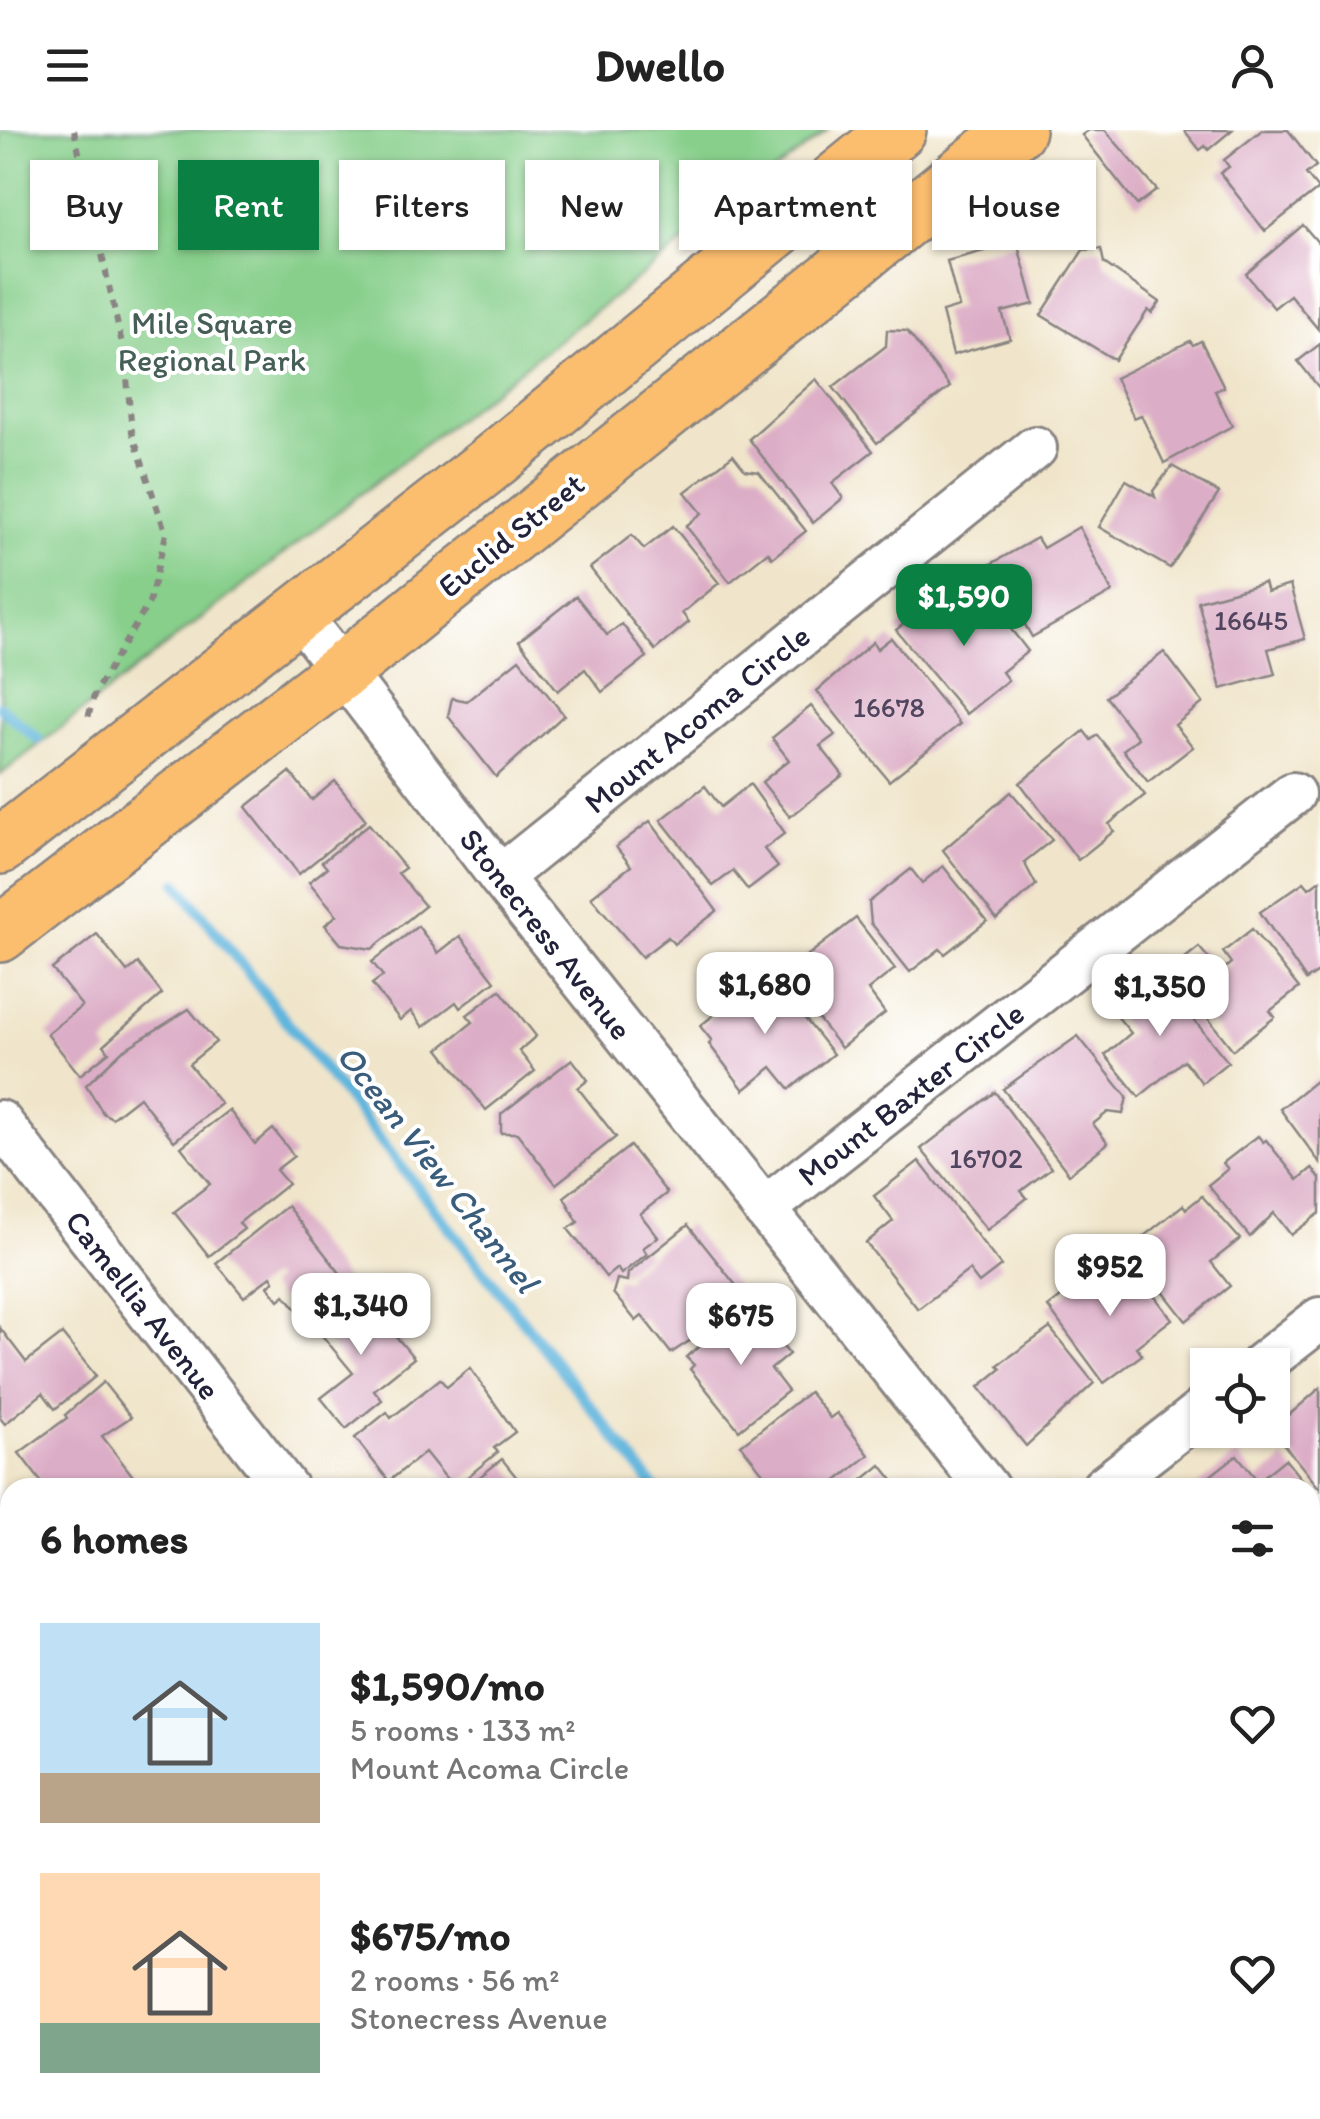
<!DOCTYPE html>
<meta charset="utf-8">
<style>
body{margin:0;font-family:Itim,sans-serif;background:#f6f6f6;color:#222;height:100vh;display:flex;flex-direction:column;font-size:38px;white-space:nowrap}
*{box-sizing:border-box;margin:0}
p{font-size:32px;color:#767676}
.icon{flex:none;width:55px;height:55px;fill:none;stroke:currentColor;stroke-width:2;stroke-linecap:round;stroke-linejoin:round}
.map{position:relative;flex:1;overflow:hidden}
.side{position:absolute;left:0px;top:1348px;width:1320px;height:642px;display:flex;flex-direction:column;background:#fff;border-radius:30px 30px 0 0;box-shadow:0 2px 8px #0004}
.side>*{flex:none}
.banner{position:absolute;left:30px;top:30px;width:1260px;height:90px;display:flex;gap:20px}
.tools{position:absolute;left:1190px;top:1218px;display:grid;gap:20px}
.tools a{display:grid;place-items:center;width:100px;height:100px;border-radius:0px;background:#fff;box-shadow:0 2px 8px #0004;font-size:50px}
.price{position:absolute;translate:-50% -85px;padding:0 22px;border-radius:20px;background:#fff;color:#222;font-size:32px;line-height:65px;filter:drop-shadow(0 2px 5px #0008)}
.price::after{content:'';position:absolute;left:50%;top:60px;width:30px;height:22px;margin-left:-15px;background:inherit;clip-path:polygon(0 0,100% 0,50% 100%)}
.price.selected{background:#0b8043;color:#fff}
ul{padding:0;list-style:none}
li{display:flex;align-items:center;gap:30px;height:250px;padding:0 40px}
li span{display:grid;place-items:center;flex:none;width:280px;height:200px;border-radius:0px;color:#555}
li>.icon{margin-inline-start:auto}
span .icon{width:120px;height:120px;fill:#fffc;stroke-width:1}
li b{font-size:42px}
h2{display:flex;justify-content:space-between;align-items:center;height:120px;padding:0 40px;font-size:42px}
.chip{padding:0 35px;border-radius:0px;background:#fff;box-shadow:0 2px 8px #0004;font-size:35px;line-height:90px}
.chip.selected{background:#0b8043;color:#fff}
header{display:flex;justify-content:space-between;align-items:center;height:130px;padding:0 40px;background:#fff;font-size:45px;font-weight:800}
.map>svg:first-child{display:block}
</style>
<header><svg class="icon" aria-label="menu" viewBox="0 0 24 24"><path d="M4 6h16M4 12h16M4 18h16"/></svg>Dwello<svg class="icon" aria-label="person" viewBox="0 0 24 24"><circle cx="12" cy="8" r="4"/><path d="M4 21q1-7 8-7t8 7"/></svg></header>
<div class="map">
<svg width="1320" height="1989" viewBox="0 0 1320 1989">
<rect width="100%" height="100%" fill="#fff"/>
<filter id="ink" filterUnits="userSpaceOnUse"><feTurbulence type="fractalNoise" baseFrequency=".01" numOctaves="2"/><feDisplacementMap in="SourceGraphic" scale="20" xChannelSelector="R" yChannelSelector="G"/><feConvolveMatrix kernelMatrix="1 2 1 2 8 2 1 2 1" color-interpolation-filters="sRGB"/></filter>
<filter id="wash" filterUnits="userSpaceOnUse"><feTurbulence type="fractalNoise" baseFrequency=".0048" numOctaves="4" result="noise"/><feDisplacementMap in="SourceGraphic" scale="40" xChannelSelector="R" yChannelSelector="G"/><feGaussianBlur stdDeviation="2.25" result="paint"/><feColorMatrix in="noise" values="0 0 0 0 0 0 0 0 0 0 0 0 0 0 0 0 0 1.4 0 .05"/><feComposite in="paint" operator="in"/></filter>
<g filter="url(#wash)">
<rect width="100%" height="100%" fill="#f0e5ca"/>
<path fill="#87cf8b" stroke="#547863" stroke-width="2.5" d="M0 0H828L0 645Z"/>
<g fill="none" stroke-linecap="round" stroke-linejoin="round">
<g stroke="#61b5dd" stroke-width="11">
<path d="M0 577 38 609"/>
<path d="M177 753 655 1358"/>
<path d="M1148 1980 1155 1989"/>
</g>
</g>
<g id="blocks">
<g fill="#dcadc6">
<path d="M1089 0H1105L1157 60 1137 75 1082 5Z"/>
<path d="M1184 0H1232L1208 20 1205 16 1200 20Z"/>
<path d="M1262 0H1288L1316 36 1306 44 1318 59 1265 101 1220 43 1229 37 1224 30Z"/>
<path d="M1303 95 1320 115 1318 199 1290 165 1274 178 1246 144Z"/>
<path d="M1017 112 1034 174 1002 182 1010 209 953 225 942 182 959 177 947 131Z"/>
<path d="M1101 119 1104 133 1160 172 1152 183 1148 180 1115 230 1041 185 1083 120Z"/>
<path d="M887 200 907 201 950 257 877 313 833 257 886 216Z"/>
<path d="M1190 211 1193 215 1201 211 1224 257 1215 261 1232 296 1164 333 1141 285 1134 288 1115 248Z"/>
<path d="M1320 214V259L1298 231Z"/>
<path d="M816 249 873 321 832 353 843 368 813 393 749 309Z"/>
<path d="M733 325 745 340 759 342 806 401 772 428 768 422 730 452 686 396 702 383 685 362Z"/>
<path d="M1172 336 1219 363 1170 438 1099 397 1126 350 1155 367 1153 361Z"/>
<path d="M673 396 719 453 682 483 689 492 655 520 590 438 632 405 644 419Z"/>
<path d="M1079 397 1112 462 1032 507 991 434 1037 408 1043 418Z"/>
<path d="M1264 453 1267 462 1290 455 1305 509 1268 519 1275 544 1221 559 1198 471Z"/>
<path d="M576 466 607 505 622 494 647 527 602 562 585 539 558 561 519 511Z"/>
<path d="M985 466 1028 521 1002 542 1008 550 966 584 896 500 931 472 942 487 966 469 972 476Z"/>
<path d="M891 508 960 594 889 651 817 561 873 512 877 519Z"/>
<path d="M1164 522 1203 573 1175 595 1193 617 1148 652 1123 620 1138 608 1106 567Z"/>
<path d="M519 529 564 585 496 647 448 586 452 568 467 571Z"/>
<path d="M811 576 835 605 820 616 843 645 790 687 762 652 789 630 772 608Z"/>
<path d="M1084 601 1091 610 1097 605 1145 665 1109 694 1114 701 1078 730 1020 653Z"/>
<path d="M290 642 312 670 335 651 366 690 299 744 246 677Z"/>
<path d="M750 654 785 703 764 719 778 737 748 760 733 741 713 756 661 690 705 656 721 677Z"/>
<path d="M1011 662 1052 710 1024 732 1036 755 997 790 943 720Z"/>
<path d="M650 691 717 781 674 814 668 807 642 827 591 767 631 736 616 717Z"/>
<path d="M369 694 405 738 398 743 425 776 372 819 341 814 325 795 337 785 309 752 327 738 322 732Z"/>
<path d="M943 736 987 791 945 824 940 819 910 842 871 793 869 772 911 739 922 753Z"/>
<path d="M1320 750V841L1306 850 1260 782 1304 752 1309 758Z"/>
<path d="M856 788 895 839 868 860 885 883 841 918 815 885 829 873 798 833Z"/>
<path d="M418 796 438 823 460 806 495 851 460 878 456 872 423 897 411 881 400 890 372 854 383 846 372 832Z"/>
<path d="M1252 799 1299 858 1270 881 1275 887 1233 920 1170 840 1199 817 1220 842 1231 833 1223 822Z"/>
<path d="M97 804 127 842 138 833 162 864 104 915 109 922 80 945 47 904 82 876 52 839Z"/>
<path d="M1157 844 1228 932 1202 953 1184 930 1139 967 1105 925 1131 903 1112 880Z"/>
<path d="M763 846 771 856 776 852 833 924 790 959 772 937 744 960 709 914 712 911 700 896Z"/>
<path d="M500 860 536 906 519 921 535 941 486 980 439 919 473 892 467 885Z"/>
<path d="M189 879 216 912 189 934 221 974 174 1011 139 967 112 988 103 983 86 955 122 921Z"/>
<path d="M1078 906 1127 967 1123 984 1108 982 1093 994 1108 1013 1069 1044 1003 959Z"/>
<path d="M572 929 588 950 578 958 616 1007 556 1054 517 1003H501V984Z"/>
<path d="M1320 947V1033L1280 979Z"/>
<path d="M995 962 1051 1038 1021 1061 1027 1068 987 1100 921 1019Z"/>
<path d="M229 980 255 1014 273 999 294 1026 276 1040 288 1054 239 1093 244 1099 209 1126 174 1082 210 1054 181 1017Z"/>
<path d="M1258 1006 1263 1012 1266 1010 1298 1050 1312 1038 1320 1048V1083L1291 1105 1274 1083 1250 1107 1208 1055 1228 1039 1223 1033Z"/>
<path d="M630 1016 667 1063 640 1084 658 1107 643 1118 647 1124 621 1144 617 1138 606 1147 568 1099 578 1092 564 1067Z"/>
<path d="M919 1031 1001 1136 979 1153 969 1140 918 1179 866 1113 893 1091 874 1066Z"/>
<path d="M1202 1066 1240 1109 1211 1132 1230 1156 1186 1191 1129 1118 1183 1075 1186 1079Z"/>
<path d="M287 1076 351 1157 307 1192 285 1165 279 1170 268 1156 274 1151 271 1146 244 1167 216 1133Z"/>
<path d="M688 1095 742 1163 696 1199 700 1204 671 1223 642 1186 636 1191 613 1163 617 1149 627 1151 628 1143Z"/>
<path d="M1126 1129 1172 1189 1136 1217 1142 1225 1104 1253 1048 1177 1088 1146 1094 1153Z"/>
<path d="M359 1162 414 1228 374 1260 382 1270 346 1299 321 1268 353 1243 315 1197Z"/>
<path d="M751 1176 789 1224 771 1239 788 1261 739 1300 690 1239 694 1235 686 1227Z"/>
<path d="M0 1198 26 1232 62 1204 96 1246 55 1279 43 1263 5 1294 0 1288Z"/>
<path d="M1050 1198 1094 1253 1026 1316 979 1257 1001 1239 998 1235Z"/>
<path d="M470 1238 515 1302 494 1318 498 1322 454 1358 425 1322 389 1351 355 1308 387 1282 391 1288 440 1249 447 1257Z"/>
<path d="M103 1252 131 1287 102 1306 142 1358H46L19 1323 67 1288 65 1285Z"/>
<path d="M1320 1258V1359L1272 1300Z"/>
<path d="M809 1262 830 1288 837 1283 869 1325 828 1358H775L741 1315Z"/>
<path d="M1237 1325 1258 1351 1285 1329 1308 1358H1195Z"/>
<path d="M502 1329 525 1358H466Z"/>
<path d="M881 1335 899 1358H853Z"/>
<path d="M0 1489 10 1502V1558L0 1566Z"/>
<path d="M1312 1528 1320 1538V1624L1310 1632Z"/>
<path d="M10 1571V1640L0 1627 8 1615 0 1604V1579Z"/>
<path d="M1320 1886V1989H1307L1300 1980H1310V1894Z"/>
<path d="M10 1904V1980H55L44 1989H0V1912Z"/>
<path d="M440 1980H523L512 1989H447Z"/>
<path d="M646 1980H765L754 1989H646L642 1984Z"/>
<path d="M987 1980H1064L1069 1989H990Z"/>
</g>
</g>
</g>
<g filter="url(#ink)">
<use href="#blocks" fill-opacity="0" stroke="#898482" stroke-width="2.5"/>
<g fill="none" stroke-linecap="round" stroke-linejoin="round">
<g stroke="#898482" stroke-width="48">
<g id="street">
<path d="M297 482 500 747 987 1358"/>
<path d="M500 747 1035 318"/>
<path d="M0 992 286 1358"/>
<path d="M764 1079 1293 664"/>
<path d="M1261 1235 1320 1189"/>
<path d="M1103 1358 1208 1276"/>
<path d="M1310 1720 1320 1712"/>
<path d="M0 1746 10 1759"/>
<path d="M1310 1765 1320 1776"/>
<path d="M182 1980 189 1989"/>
<path d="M246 1989 258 1980"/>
</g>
</g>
<g stroke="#898482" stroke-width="60">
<g id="primary">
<path d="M0 716 486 337 898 0"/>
<path d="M0 804 342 541 1017 0"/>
</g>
</g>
<path stroke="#898482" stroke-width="6" stroke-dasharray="8 8" stroke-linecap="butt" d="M74 0 125 227 132 302 166 404 149 473 95 562 88 588"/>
<use href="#street" stroke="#fff" stroke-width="42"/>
<use href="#primary" stroke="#fbbd6e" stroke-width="55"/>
</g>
</g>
<g text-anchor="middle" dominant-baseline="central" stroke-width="8" stroke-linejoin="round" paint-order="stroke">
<g font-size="28" fill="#50455e">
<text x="1251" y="490">16645</text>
<text x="889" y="577">16678</text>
<text x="986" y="1028">16702</text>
</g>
<g font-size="32" fill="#455f57" stroke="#fff">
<text x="212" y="193">Mile Square<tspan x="212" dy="37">Regional Park</tspan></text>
</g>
<g font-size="32" fill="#22223b" stroke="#fff">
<text transform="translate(511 405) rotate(-39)">Euclid Street</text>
<text transform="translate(697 589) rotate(-39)">Mount Acoma Circle</text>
<text transform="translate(546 804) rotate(52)">Stonecress Avenue</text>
<text transform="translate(911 964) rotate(-38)">Mount Baxter Circle</text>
<text transform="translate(143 1175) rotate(52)">Camellia Avenue</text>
</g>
<g font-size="35" font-style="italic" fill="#3b5d7c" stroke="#fff">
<text transform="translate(438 1038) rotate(52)">Ocean View Channel</text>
</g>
</g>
</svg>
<div class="tools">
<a><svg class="icon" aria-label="locate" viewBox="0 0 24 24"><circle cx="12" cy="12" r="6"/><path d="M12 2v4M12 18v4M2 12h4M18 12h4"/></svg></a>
</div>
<b class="price selected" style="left:964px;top:519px">$1,590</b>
<b class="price" style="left:765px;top:907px">$1,680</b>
<b class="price" style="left:1160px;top:909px">$1,350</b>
<b class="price" style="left:1110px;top:1189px">$952</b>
<b class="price" style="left:361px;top:1228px">$1,340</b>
<b class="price" style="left:741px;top:1238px">$675</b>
<div class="banner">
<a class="chip">Buy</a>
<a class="chip selected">Rent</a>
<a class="chip">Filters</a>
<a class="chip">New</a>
<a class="chip">Apartment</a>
<a class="chip">House</a>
</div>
<section class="side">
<h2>6 homes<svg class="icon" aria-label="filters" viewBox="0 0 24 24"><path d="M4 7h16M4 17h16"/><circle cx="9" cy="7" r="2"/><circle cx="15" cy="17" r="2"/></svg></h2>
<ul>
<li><span style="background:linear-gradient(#bfe0f5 75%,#b9a48a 0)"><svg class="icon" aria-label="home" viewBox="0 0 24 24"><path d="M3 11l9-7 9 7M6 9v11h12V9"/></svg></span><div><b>$1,590/mo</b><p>5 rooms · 133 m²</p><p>Mount Acoma Circle</p></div><svg class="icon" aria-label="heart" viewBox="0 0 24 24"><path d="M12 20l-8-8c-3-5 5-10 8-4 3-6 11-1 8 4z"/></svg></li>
<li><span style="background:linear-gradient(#ffd9b3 75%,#7fa58c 0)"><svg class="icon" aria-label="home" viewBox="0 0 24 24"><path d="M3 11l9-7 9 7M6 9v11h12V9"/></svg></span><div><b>$675/mo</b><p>2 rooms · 56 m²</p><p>Stonecress Avenue</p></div><svg class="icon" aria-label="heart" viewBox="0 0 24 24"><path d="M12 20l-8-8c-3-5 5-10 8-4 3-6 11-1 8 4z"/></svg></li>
</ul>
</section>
</div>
